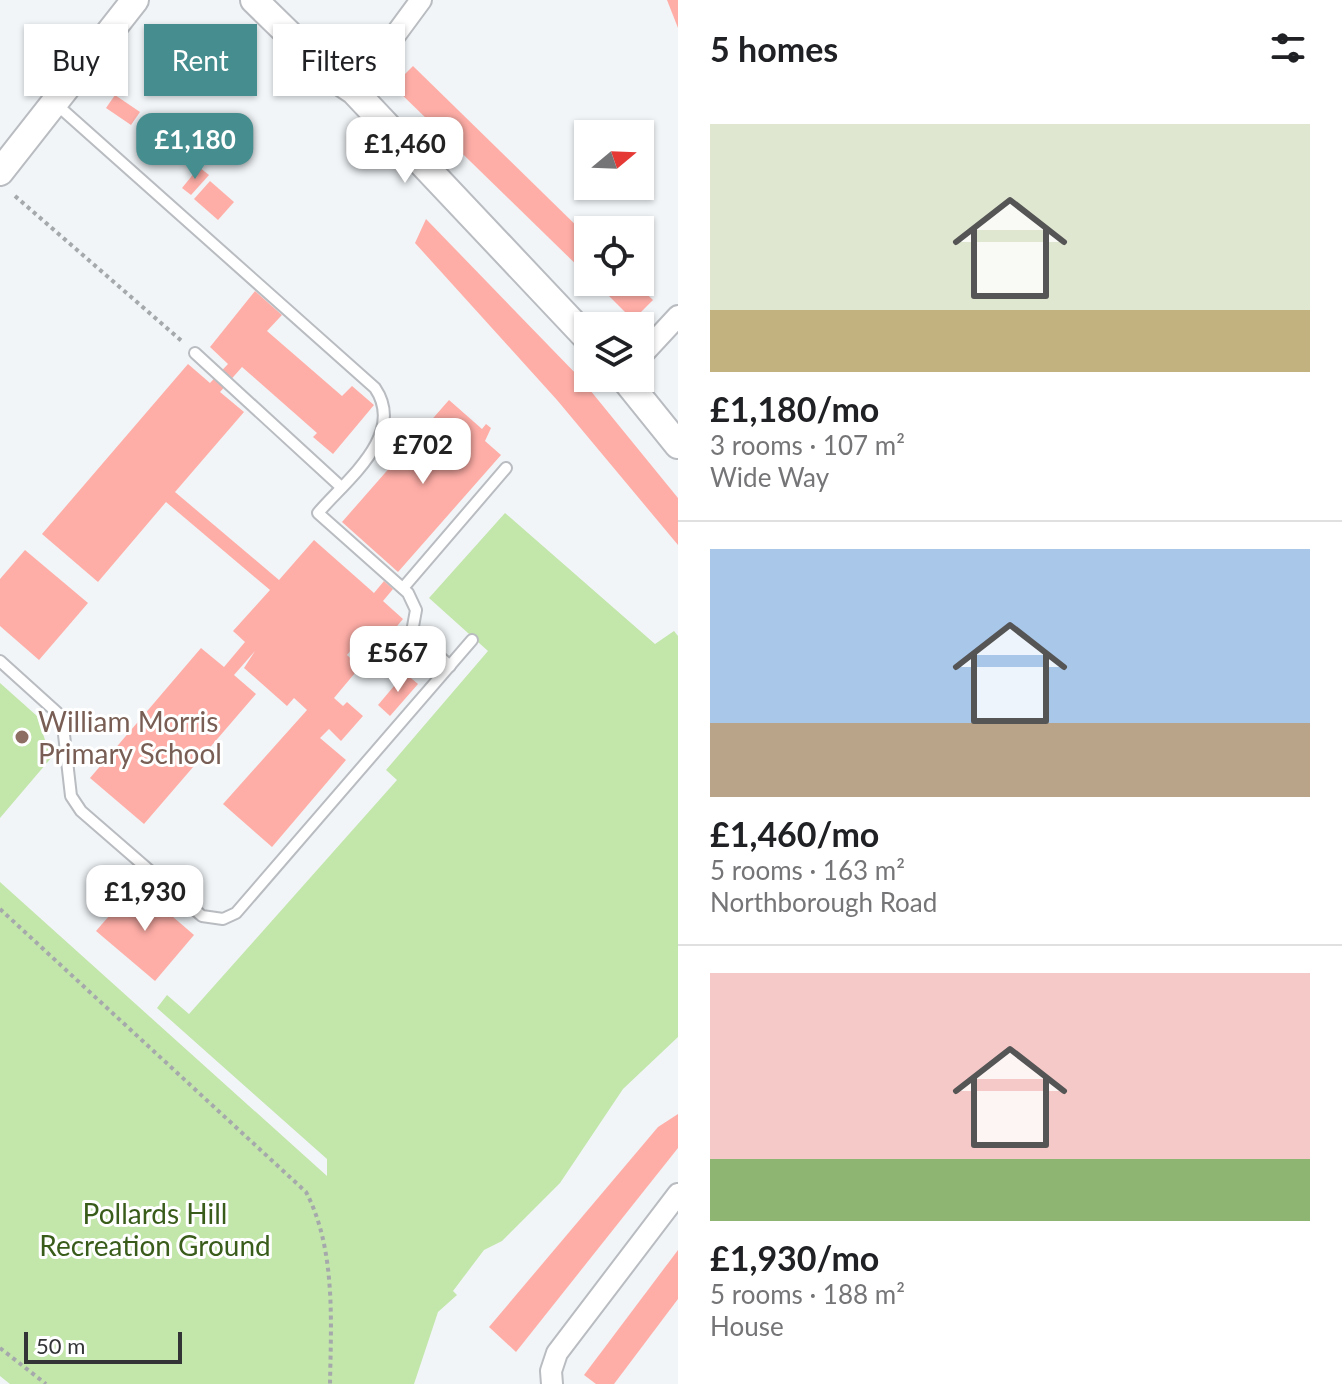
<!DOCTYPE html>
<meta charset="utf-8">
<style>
body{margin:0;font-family:Lato,sans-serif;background:#f6f6f6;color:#202124;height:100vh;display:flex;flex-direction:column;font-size:30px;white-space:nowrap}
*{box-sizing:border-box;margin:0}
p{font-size:26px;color:#757577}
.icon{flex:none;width:44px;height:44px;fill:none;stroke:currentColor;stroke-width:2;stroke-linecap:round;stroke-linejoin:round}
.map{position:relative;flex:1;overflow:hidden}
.side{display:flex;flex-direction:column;background:#fff;width:664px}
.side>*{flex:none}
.guide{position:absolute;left:24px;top:24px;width:534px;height:72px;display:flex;gap:16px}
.needle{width:52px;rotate:71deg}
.fabs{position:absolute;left:574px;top:120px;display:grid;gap:16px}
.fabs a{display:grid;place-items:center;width:80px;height:80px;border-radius:0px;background:#fff;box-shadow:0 2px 6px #0004;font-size:40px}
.scale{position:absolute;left:24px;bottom:20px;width:158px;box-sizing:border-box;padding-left:8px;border:4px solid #333436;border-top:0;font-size:22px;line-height:28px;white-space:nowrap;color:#333436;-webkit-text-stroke:6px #fff;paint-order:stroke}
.price{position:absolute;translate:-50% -68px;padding:0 18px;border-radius:16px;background:#fff;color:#222;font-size:26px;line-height:52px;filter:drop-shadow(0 2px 4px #0008)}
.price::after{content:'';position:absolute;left:50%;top:48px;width:24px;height:18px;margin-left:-12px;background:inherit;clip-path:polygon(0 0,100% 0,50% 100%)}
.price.current{background:#458d8f;color:#fff}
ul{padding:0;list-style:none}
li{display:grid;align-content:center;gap:16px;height:424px;padding:0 32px}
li+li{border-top:2px solid #e0e0e0}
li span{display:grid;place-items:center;height:248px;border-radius:0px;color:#555}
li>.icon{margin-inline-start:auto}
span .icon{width:144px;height:144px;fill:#fffc;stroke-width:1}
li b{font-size:34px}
h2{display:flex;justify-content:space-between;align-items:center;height:96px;padding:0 32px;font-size:34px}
.tag{padding:0 28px;border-radius:0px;background:#fff;box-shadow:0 2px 6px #0004;font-size:28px;line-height:72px}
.tag.current{background:#458d8f;color:#fff}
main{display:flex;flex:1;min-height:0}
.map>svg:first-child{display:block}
</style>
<main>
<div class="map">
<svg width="678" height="1384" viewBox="0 0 678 1384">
<rect width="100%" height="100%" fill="#f1f5f8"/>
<g fill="#c3e6ab">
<path d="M505 513 655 644 674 631 678 636V1037L623 1089 560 1183 502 1241 484 1250 453 1291 457 1295 438 1312 414 1384H10L0 1376V882L327 1176V1159L157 1008 167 995 189 1014 397 780 386 770 488 651 429 598Z"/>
<path d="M0 683 37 716 51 758 0 818Z"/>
</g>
<g fill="#ffaea7">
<path d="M667 0H678V28Z"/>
<path d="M413 66 588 237V276L393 86Z"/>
<path d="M115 95 140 112 131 125 106 108Z"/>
<path d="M199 167 209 175 191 195 182 188Z"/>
<path d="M210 181 234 202 218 220 194 199Z"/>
<path d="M426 219 581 379 678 498V545L557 400 415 243Z"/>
<path d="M595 282H634L653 300 633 320Z"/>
<path d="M255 291 282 315 267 331 342 396 352 386 374 405 333 454 313 437 317 433 242 367 220 392 244 412 175 492 279 580 314 540 374 593 384 581 393 589 383 601 403 619 377 650 369 644 363 651 356 644 347 655 360 667 334 698 343 706 347 702 363 716 341 741 329 729 320 738 346 760 272 847 223 804 307 710 294 698 287 706 244 668 255 651 234 675 256 694 144 824 90 778 201 648 224 667 245 642 233 631 270 590 166 502 98 582 42 534 188 364 210 383 228 364 210 347Z"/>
<path d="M449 400 482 429 486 424 491 428 485 441 501 455 398 572 342 522Z"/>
<path d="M25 550 88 603 39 660 0 626V579Z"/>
<path d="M405 673 418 684 390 716 378 705Z"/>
<path d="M136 885 194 935 155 981 96 931Z"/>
<path d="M678 1114V1148L516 1352 489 1327 658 1127Z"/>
<path d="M678 1250V1299L614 1384H596L584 1375Z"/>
</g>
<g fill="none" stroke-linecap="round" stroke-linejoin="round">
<g stroke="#b9bcc0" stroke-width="14">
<g id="service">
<path d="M56 104 375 388C407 435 345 481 318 513L408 593 416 610 412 632 450 666"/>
<path d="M195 353 340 486"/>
<path d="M403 588 506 468"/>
<path d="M0 661 62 717 71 796 81 811 202 916 223 919 236 913 472 640"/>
<path d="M380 670 412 632"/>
</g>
</g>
<g stroke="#b9bcc0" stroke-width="24">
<g id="minor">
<path d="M354 91 421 0"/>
<path d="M640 357 678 316"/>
<path d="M552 1384 551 1371 557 1353 678 1194"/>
</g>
</g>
<g stroke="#b9bcc0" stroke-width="30">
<g id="tertiary">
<path d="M254 0 333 77 354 91 588 339"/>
<path d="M0 172 135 0"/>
<path d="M624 378 678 445"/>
</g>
</g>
<g stroke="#a6a9ab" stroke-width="4" stroke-dasharray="4 4" stroke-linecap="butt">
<path d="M15 196 184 343"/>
<path d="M0 909 306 1192C336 1249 331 1322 330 1384"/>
<path d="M0 1348 46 1384"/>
</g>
<use href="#service" stroke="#fff" stroke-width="10"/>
<use href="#minor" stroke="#fff" stroke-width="20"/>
<use href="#tertiary" stroke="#fff" stroke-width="26"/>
</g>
<circle fill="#8d6e63" stroke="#fff" stroke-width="3" cx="22" cy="737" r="8"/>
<g text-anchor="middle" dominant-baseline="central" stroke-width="6" stroke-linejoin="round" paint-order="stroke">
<g font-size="28" fill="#785e54" stroke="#fff" text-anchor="start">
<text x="38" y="721">William Morris<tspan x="38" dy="32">Primary School</tspan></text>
</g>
<g font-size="28" fill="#395c1b" stroke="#fff">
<text x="155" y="1213">Pollards Hill<tspan x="155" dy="32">Recreation Ground</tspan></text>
</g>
</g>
</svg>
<div class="fabs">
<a><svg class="needle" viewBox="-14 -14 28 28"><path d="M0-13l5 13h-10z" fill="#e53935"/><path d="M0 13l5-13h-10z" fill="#757577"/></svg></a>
<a><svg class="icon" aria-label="locate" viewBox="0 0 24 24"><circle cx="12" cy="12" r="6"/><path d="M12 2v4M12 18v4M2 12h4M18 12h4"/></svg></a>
<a><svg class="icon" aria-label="layers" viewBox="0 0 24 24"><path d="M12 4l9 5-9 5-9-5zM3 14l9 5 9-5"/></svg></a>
</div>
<div class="scale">50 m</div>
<b class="price current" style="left:195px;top:181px">£1,180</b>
<b class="price" style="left:405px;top:185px">£1,460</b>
<b class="price" style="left:423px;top:486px">£702</b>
<b class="price" style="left:398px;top:694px">£567</b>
<b class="price" style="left:145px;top:933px">£1,930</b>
<div class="guide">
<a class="tag">Buy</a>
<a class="tag current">Rent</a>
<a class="tag">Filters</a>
</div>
</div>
<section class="side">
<h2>5 homes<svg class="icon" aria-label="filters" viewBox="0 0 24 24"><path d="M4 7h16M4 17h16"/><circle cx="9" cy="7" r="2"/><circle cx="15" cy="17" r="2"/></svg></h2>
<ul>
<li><span style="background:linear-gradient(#dfe7d0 75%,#c2b280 0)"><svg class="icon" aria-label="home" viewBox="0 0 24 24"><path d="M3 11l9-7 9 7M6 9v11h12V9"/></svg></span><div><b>£1,180/mo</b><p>3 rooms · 107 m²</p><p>Wide Way</p></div></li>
<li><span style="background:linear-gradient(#a9c7e8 70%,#b9a48a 0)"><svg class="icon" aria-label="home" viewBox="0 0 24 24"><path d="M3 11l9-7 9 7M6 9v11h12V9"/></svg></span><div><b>£1,460/mo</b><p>5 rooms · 163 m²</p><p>Northborough Road</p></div></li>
<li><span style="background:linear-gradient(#f6c9c9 75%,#8fb573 0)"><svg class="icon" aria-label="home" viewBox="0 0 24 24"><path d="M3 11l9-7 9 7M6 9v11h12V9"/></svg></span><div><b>£1,930/mo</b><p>5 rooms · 188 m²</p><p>House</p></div></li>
</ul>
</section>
</main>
